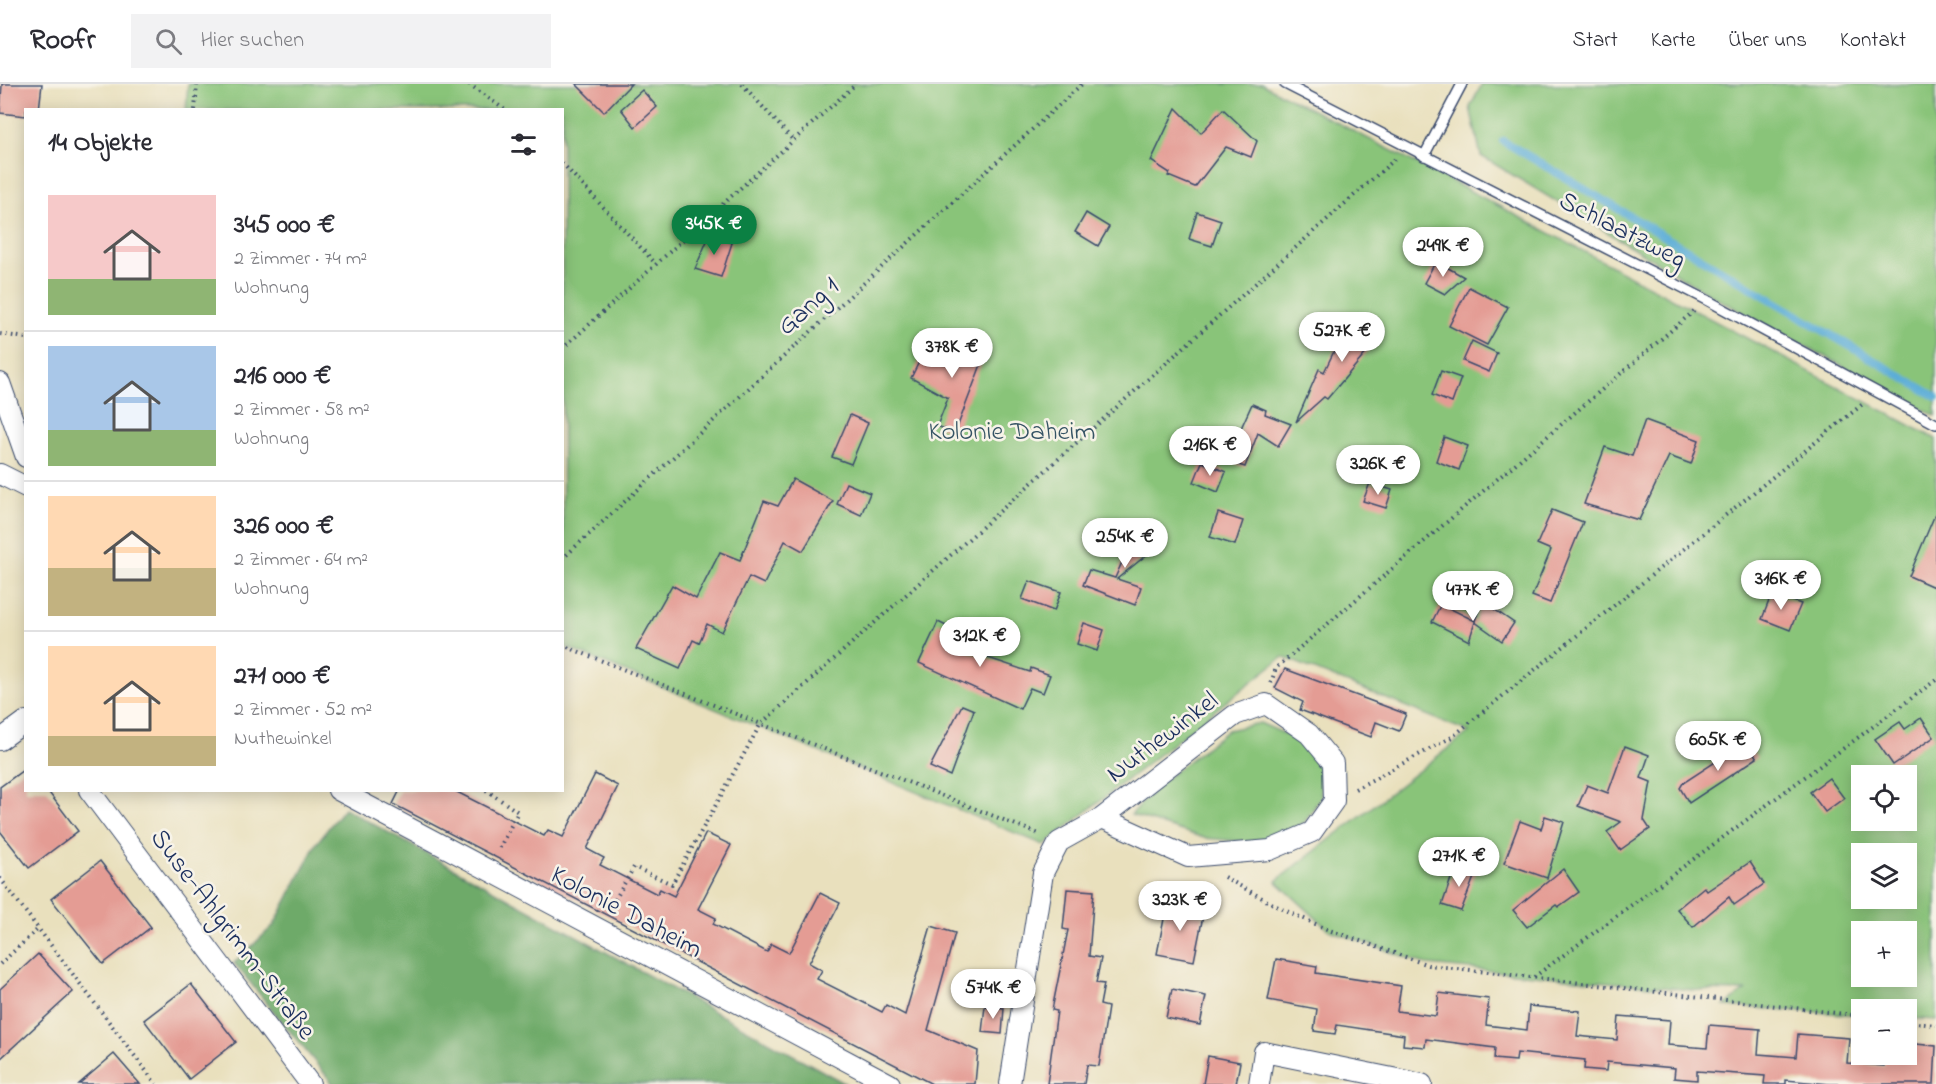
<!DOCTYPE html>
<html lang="de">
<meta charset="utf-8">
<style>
body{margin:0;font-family:"Indie Flower",sans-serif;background:#f2f2f3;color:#2b2b33;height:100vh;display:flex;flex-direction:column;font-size:22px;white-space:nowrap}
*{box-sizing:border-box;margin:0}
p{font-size:20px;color:#7c7c81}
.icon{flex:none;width:33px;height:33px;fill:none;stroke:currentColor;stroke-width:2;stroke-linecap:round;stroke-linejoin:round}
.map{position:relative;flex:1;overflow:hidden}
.sheet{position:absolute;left:24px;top:24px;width:540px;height:684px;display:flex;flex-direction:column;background:#fff;border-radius:0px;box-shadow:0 3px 15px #0003}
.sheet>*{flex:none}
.tools{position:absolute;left:1851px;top:681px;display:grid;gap:12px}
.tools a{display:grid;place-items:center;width:66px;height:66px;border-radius:0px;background:#fff;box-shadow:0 3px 15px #0003;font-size:30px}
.price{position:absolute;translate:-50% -51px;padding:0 14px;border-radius:21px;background:#fff;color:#222;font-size:20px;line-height:39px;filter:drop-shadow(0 2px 3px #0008)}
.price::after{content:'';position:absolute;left:50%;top:36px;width:18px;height:14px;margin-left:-9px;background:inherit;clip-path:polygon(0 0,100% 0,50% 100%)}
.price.active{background:#0b8043;color:#fff}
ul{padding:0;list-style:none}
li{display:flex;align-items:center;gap:18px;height:150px;padding:0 24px}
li+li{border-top:2px solid #e1e1e2}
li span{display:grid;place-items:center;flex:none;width:168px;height:120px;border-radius:0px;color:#555}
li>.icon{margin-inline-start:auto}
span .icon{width:72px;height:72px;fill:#fffc;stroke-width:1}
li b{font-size:26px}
h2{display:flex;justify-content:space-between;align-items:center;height:72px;padding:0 24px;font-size:26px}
header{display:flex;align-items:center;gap:36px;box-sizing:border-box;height:84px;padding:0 30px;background:#fff;border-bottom:2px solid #e1e1e2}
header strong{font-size:28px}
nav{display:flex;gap:33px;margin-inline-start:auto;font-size:21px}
.search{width:420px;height:54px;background:#f2f2f3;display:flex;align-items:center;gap:15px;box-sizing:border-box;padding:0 21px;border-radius:0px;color:#7c7c81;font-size:22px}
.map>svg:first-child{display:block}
</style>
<header>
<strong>Roofr</strong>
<div class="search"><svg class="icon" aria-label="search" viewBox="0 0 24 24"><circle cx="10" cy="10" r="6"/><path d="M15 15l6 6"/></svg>Hier suchen</div>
<nav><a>Start</a><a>Karte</a><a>Über uns</a><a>Kontakt</a></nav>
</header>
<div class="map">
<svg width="1936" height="1000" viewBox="0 0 1936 1000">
<rect width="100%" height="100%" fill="#f7f3e8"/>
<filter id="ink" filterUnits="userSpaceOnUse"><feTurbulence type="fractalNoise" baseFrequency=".0167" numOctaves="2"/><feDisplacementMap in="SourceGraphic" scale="12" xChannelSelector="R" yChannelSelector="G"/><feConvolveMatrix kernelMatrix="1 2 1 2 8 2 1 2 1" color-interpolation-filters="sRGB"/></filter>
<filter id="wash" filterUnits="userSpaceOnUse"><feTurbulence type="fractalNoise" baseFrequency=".008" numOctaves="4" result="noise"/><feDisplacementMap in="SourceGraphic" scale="24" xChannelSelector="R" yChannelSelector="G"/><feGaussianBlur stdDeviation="1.35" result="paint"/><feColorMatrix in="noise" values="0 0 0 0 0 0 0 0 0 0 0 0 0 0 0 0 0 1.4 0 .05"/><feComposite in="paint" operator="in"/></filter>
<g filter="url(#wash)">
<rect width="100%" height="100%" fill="#e9e0bd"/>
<g fill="#89c479" stroke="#527a6c" stroke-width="1.5" fill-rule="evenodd">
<path d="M188 0H1262L1480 112 1936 355V936L1907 934 1906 926H1862L1861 931 1724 922 1745 907 1693 906 1428 881 1329 846 1276 797 1469 648 1283 573 1044 761 563 562 562 26H186ZM1862 692H1906V736H1862ZM1862 770H1906V814H1862ZM1862 848H1906V892H1862Z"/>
<path d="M1482 0H1936V332L1716 214 1481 72 1470 23Z"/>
<path d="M1260 639 1299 656 1319 676 1321 713 1304 739 1259 759 1204 754 1131 731 1158 701 1228 646Z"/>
</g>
<path fill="#6eaa69" stroke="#446c64" stroke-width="1.5" d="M344 724 846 1000H333L234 879 274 841 316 760Z"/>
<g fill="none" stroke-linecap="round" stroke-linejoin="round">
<path stroke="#5cadd7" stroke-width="8" d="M1503 57 1936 313"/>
</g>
<g id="blocks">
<g fill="#e49c94">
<path d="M2 0H42L39 26H26V32L0 29Z"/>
<path d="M576 0H631L604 28Z"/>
<path d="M642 6 657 23 635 43 621 25Z"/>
<path d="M1176 24 1201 49 1223 25 1257 57 1251 73 1226 63 1195 103 1168 92 1170 89 1151 77Z"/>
<path d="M1197 128 1221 136 1212 162 1189 155Z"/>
<path d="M1086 129 1109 143 1098 162 1075 148Z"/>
<path d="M710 150 732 159 721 193 695 185Z"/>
<path d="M1436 177 1464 193 1445 210 1424 199Z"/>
<path d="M1469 203 1508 223 1487 261 1449 242Z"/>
<path d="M1358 232 1381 241 1373 261 1327 315 1324 313 1296 338 1319 285 1324 288 1337 261 1344 265Z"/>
<path d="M957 252 987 265 955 349 937 342 948 314 911 294 923 270 943 280Z"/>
<path d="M1472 257 1497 269 1489 288 1463 277Z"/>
<path d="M1441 287 1461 294 1452 319 1432 311Z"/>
<path d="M1252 320 1266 326 1265 330 1291 340 1278 362 1258 349 1245 383 1226 377Z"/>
<path d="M850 331 868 339 851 380 832 373Z"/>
<path d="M1645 336 1699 356 1691 380 1669 372 1639 436 1584 420 1605 363 1632 372Z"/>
<path d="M1444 353 1468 362 1459 386 1436 377Z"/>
<path d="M1202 378 1226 388 1218 408 1194 398Z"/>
<path d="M793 395 833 417 803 467 785 457 764 500 749 493 722 548 707 540 699 559 693 556 680 585 636 565 672 501 696 515 720 468 740 476 764 417 778 422Z"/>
<path d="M846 399 870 409 861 431 837 420Z"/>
<path d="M1370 399 1392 406 1386 424 1363 417Z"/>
<path d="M1552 426 1583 438 1550 519 1532 512 1551 466 1537 460Z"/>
<path d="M1936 428V504L1909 492Z"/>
<path d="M1218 429 1243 437 1235 461 1210 453Z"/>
<path d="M1138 442 1165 456 1117 495 1141 503 1135 521 1083 501 1089 486 1115 494Z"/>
<path d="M1029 497 1061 508 1054 527 1022 515Z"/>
<path d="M1772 509 1801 520 1790 546 1762 535Z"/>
<path d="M1482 517 1514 539 1502 557 1475 538 1469 557 1432 538 1441 520 1475 537Z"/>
<path d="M938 538 969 553 964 566 1030 588 1031 584 1050 591 1043 609 1030 604 1020 625 919 579Z"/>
<path d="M1084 539 1104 546 1097 567 1077 560Z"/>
<path d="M1285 585 1406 630 1399 647 1376 638 1371 653 1300 626 1303 618 1275 604Z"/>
<path d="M962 621 974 626 950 692 930 683Z"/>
<path d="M1921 634 1934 653 1893 681 1875 655 1900 638 1905 645Z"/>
<path d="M1746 658 1757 674 1689 719 1680 704 1683 699Z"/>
<path d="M1625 662 1649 671 1641 694 1651 698 1644 736 1650 745 1620 766 1607 748 1621 738 1578 722 1587 701 1608 709Z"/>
<path d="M26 684V706H47L78 747 29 784 0 747V703Z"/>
<path d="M595 690 618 702 587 765 604 774 600 781 657 810 660 805 674 812 706 749 731 761 698 825 716 834 713 840 767 868 771 860 789 869 820 809 840 819 809 879 822 886 817 895 882 928 886 921 905 931 931 842 955 849 928 946 978 967 975 1000H932L393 720 400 706H453L544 752 548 746 563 753Z"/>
<path d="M1829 694 1844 714 1825 728 1810 708Z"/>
<path d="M1545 732 1564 738 1547 794 1504 779 1520 737 1541 745Z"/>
<path d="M100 777 151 843 103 880 51 815Z"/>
<path d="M1750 778 1764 800 1734 821 1729 813 1693 843 1677 825 1704 803 1707 807Z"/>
<path d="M1456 780 1476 788 1461 827 1442 821Z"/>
<path d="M1563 785 1579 808 1558 823 1556 821 1527 843 1513 826Z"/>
<path d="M1067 805 1094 807 1089 872 1101 874 1096 899 1104 900 1100 921 1108 923 1099 982 1087 981 1084 1000H1047L1057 927 1052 926 1068 846 1063 845Z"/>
<path d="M1168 815 1189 819 1187 829 1203 832 1194 877 1157 870Z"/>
<path d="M38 870 73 908 0 975V905Z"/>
<path d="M1276 875 1317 882 1316 889 1401 902 1397 927 1436 932 1439 909 1489 915 1486 941 1527 946 1529 922 1580 927 1577 952 1617 956 1619 932 1670 936 1668 961 1707 964 1709 941 1760 945 1758 970 1796 973 1798 950 1849 954 1847 979 1884 982 1885 970H1906V959L1936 962 1934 1000H1830L1786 996V1000H1764L1765 992 1697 987V996L1674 994 1675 984 1607 978 1606 987 1584 985 1585 976 1517 969 1516 977 1494 975 1495 964 1426 955 1425 963 1403 961 1404 951 1337 941 1335 950 1314 947 1317 925 1268 916Z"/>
<path d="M191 900 236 958 189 995 144 936Z"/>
<path d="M1172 905 1206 912 1200 941 1166 934Z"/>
<path d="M985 922 1004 924 1002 950 982 948Z"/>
<path d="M114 970 140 1000H79Z"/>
<path d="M1208 972 1240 978 1236 1000H1203Z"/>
</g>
</g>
</g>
<g filter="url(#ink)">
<use href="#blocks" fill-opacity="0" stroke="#3a4a6c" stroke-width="1.5"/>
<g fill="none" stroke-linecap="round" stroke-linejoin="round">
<g stroke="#3a4a6c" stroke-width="12">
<g id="service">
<path d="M1285 0 1707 216 1936 340"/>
<path d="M1424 72 1462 0"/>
</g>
</g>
<g stroke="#3a4a6c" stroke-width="22">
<g id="minor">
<path d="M0 299 26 373"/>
<path d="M0 390 26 403"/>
<path d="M0 656 26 637"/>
<path d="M89 706 310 1000"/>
<path d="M338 706 890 1000"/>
<path d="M1010 1000 1043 789 1059 758 1102 734 1188 773 1270 766 1312 748 1334 717 1333 679 1309 650 1266 620 1235 631 1102 734"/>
<path d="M1259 1000 1264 968 1422 1000"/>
</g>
</g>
<g stroke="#3a4a6c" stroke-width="4" stroke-dasharray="1.5 4.5" stroke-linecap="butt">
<path d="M469 0 505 26"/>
<path d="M742 0 793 56"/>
<path d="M195 26 197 0"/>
<path d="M562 79 656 180"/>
<path d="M0 250 26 254"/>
<path d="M562 265 856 0"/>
<path d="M562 475 1082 0"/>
<path d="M562 561 1039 750"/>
<path d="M1271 599 1276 584 1694 227"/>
<path d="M1355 705 1452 653 1864 319"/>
<path d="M486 706 518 728 498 767"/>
<path d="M1224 793 1282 825 1329 846 1428 881 1862 932"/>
<path d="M0 794 156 1000"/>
<path d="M609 826 634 783 672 800 760 641 1395 75"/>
<path d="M0 880 38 845"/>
<path d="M1534 893 1936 596"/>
<path d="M1906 938 1936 941"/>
</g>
<use href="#service" stroke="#fff" stroke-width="9"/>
<use href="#minor" stroke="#fff" stroke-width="20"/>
</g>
</g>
<g text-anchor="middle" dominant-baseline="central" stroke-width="5" stroke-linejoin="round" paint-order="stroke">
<g font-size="27" fill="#1b2f5e" stroke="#f7f3e8">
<text transform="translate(1622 147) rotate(27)">Schlaatzweg</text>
<text transform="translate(809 223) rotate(-42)">Gang 1</text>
<text transform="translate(1163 654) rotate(-37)">Nuthewinkel</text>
<text transform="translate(626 829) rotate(28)">Kolonie Daheim</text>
<text transform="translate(232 851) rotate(53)">Suse-Ahlgrimm-Straße</text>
</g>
<g font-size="27" fill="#365465" stroke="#f7f3e8">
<text x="1012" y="348">Kolonie Daheim</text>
</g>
</g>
</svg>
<div class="tools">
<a><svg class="icon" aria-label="locate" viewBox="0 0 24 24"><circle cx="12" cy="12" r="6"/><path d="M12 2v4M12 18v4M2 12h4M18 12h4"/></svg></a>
<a><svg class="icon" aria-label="layers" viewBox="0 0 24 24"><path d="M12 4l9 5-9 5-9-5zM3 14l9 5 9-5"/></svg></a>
<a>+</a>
<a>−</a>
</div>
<b class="price active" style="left:714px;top:172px">345K €</b>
<b class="price" style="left:1443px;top:194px">249K €</b>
<b class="price" style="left:1342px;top:279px">527K €</b>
<b class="price" style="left:952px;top:295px">378K €</b>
<b class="price" style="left:1210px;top:393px">216K €</b>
<b class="price" style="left:1378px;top:412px">326K €</b>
<b class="price" style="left:1125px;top:485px">254K €</b>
<b class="price" style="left:1781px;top:527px">316K €</b>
<b class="price" style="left:1473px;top:538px">477K €</b>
<b class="price" style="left:980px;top:584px">312K €</b>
<b class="price" style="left:1718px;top:688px">605K €</b>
<b class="price" style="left:1459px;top:804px">271K €</b>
<b class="price" style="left:1180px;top:848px">323K €</b>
<b class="price" style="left:993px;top:936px">574K €</b>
<section class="sheet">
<h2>14 Objekte<svg class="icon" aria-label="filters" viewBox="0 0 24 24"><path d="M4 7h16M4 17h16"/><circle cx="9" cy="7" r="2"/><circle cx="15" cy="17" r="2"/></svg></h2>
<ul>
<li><span style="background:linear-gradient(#f6c9c9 70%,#8fb573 0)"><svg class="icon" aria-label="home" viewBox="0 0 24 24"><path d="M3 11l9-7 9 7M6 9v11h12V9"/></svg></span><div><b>345 000 €</b><p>2 Zimmer · 74 m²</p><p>Wohnung</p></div></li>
<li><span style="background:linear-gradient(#a9c7e8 70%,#8fb573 0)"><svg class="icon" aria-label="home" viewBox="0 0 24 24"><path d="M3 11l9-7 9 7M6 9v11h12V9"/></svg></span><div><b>216 000 €</b><p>2 Zimmer · 58 m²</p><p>Wohnung</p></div></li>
<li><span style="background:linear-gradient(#ffd9b3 60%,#c2b280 0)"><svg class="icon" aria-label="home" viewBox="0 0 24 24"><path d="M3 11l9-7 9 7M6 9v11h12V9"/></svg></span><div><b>326 000 €</b><p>2 Zimmer · 64 m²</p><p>Wohnung</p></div></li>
<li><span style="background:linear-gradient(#ffd9b3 75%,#c2b280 0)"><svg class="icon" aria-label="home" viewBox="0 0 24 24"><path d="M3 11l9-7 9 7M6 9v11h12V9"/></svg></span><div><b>271 000 €</b><p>2 Zimmer · 52 m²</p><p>Nuthewinkel</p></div></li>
</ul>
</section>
</div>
